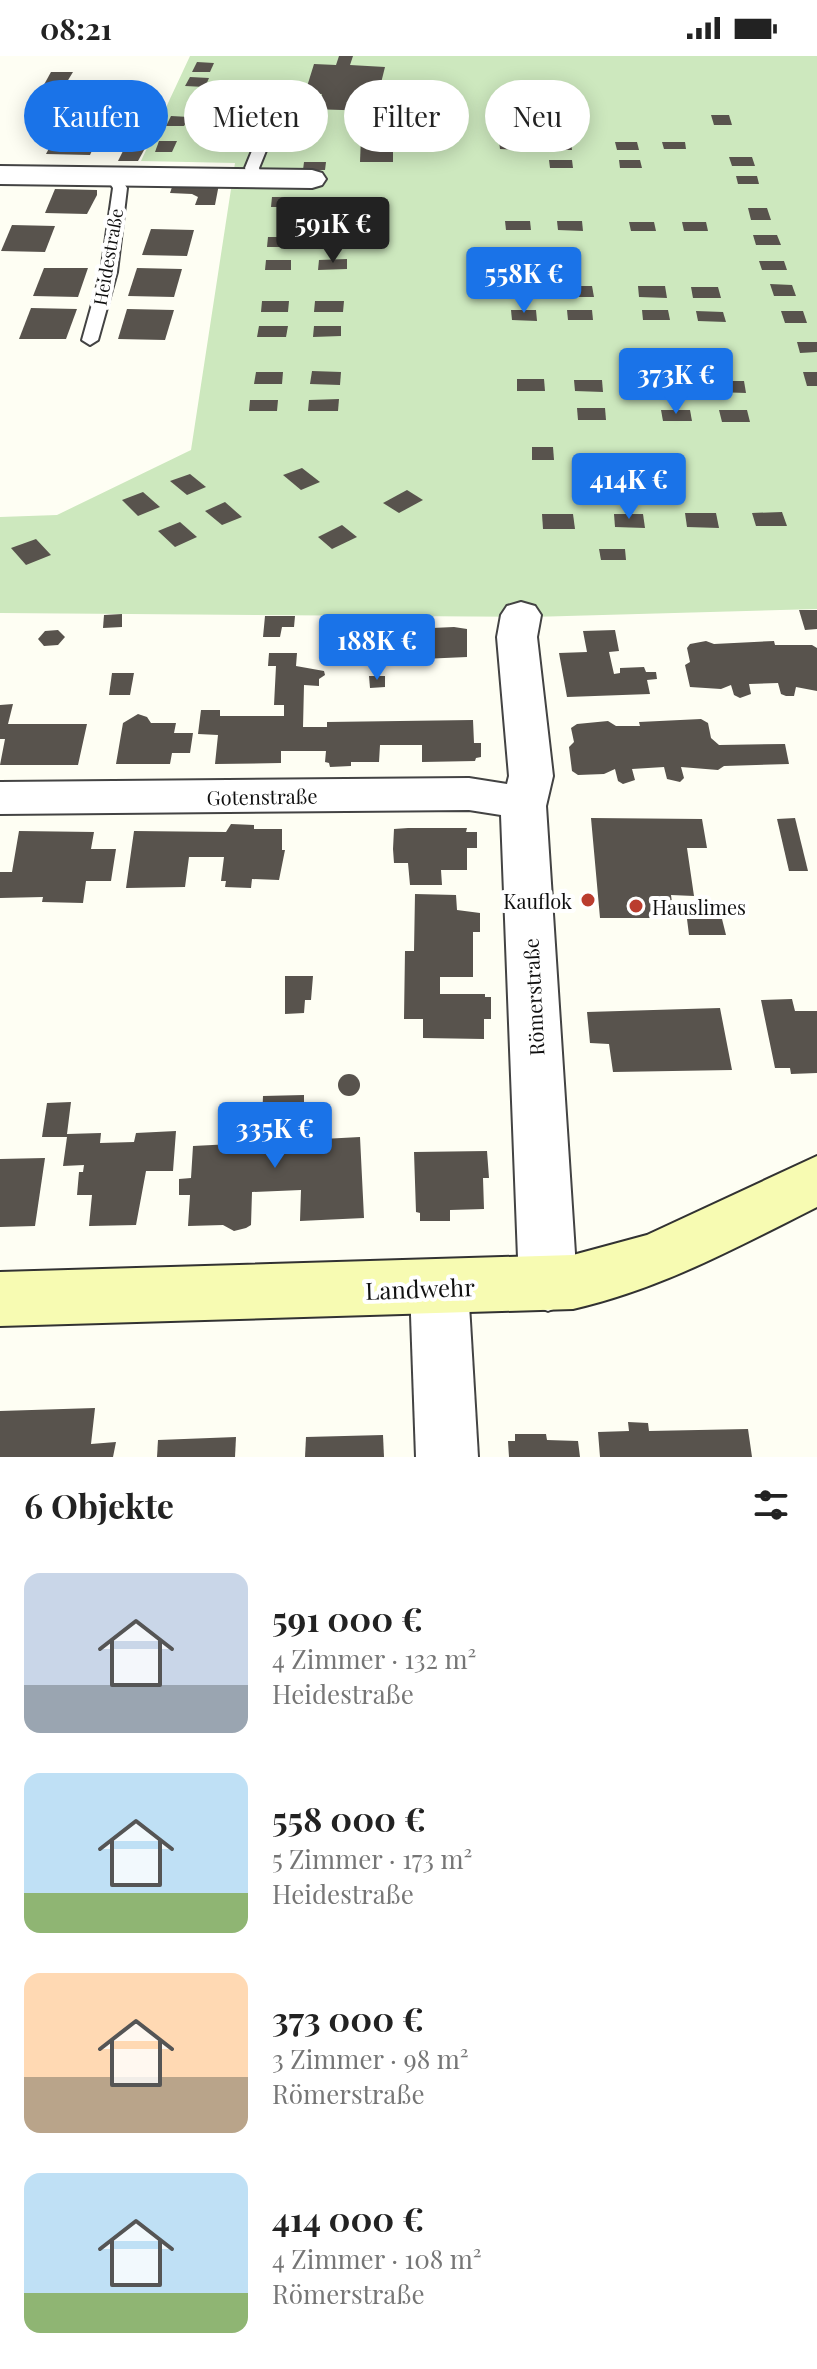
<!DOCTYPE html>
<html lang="de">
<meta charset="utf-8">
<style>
body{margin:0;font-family:"Playfair Display",serif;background:#f2f2f2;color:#222;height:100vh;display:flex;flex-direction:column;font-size:30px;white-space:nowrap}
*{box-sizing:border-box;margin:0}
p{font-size:26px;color:#767676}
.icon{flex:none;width:44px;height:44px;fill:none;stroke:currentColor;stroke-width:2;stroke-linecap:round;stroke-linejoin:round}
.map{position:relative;height:1401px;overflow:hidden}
.panel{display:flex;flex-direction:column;background:#fff;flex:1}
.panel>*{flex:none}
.hud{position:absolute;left:24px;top:24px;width:770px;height:72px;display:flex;gap:16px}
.price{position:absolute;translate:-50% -68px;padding:0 18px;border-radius:8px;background:#1a73e8;color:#fff;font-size:26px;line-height:52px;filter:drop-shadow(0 2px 4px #0008)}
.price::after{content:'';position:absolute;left:50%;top:48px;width:24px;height:18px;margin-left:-12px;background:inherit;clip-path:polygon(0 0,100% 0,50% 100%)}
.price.on{background:#222;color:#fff}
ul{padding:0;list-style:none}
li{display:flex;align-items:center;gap:24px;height:200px;padding:0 24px}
li span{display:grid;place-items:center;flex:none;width:224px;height:160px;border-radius:16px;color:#555}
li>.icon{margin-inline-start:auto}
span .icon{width:96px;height:96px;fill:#fffc;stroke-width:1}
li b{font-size:34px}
h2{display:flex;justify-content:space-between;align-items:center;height:96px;padding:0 24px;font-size:34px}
.pill{padding:0 28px;border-radius:36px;background:#fff;box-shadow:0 4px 20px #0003;font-size:28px;line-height:72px}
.pill.on{background:#1a73e8;color:#fff}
.status{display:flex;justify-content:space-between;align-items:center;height:56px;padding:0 40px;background:#fff;direction:ltr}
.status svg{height:22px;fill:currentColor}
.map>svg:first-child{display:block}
</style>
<div class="status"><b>08:21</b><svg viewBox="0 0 49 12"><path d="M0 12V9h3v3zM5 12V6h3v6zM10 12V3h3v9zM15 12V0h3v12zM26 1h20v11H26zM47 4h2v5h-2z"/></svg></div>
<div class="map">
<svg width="817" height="1401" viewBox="0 0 817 1401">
<rect width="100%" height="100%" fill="#fefef3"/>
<path fill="#cde8be" d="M190 0H817V553L531 561 0 557V461L57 459 191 394 235 107 141 105Z"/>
<g fill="#58534d">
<path d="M339 0H353L350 9 385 11 374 55 310 53 313 45 320 43 322 38 305 37 314 8 336 9Z"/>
<path d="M197 6 214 7 210 16H192Z"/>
<path d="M51 16H73L62 34H41Z"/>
<path d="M190 21 209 22 205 31 185 30Z"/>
<path d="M541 38H563L564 45H542Z"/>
<path d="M40 48H61L47 72 26 71Z"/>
<path d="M711 59H729L732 69H714Z"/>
<path d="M171 60 189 61 184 70H166Z"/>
<path d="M59 73 101 75 90 99 46 98Z"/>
<path d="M133 75 154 76 138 105H118Z"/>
<path d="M361 80H393V106H360Z"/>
<path d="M159 85H177L172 96H155Z"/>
<path d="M499 85 523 86V94L500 93Z"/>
<path d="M547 86H571L572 94H548Z"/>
<path d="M615 86H637L639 94H617Z"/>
<path d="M662 86H685L686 93H664Z"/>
<path d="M729 101H752L755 110H732Z"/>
<path d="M549 104H572L573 112H550Z"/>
<path d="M619 104H640L642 112H620Z"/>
<path d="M304 106H326L325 114H303Z"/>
<path d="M736 120H757L759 128H738Z"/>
<path d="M173 128H219L215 149H195L198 141 192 138 170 137Z"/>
<path d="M55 133 97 134V139L87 158 45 157Z"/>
<path d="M272 141H298L297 151H271Z"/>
<rect x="324" y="142" width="26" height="9"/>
<path d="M748 152H767L771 164H751Z"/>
<path d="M505 165H530L531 174H506Z"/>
<path d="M557 165H582L583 175 558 174Z"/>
<path d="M629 166H654L656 175H631Z"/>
<path d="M682 166H706L708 175H684Z"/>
<path d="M12 169 55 170 45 196 1 195Z"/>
<path d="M151 173 194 174 187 200 142 199Z"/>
<path d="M753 179H777L781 189H756Z"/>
<path d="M268 181H294L292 191H267Z"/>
<path d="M322 181H347L346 192 321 191Z"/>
<path d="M347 203V213L318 214 319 204Z"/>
<path d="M266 204H291V214H265Z"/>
<path d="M759 205H784L787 214H762Z"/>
<path d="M44 212H88L78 241 33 240Z"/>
<path d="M137 212 182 213 174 241 128 240Z"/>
<path d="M770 228 792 229 796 240H774Z"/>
<path d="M511 230H538L539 241H512Z"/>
<path d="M565 230H592L594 241H566Z"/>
<path d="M638 230H665L667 242 639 241Z"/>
<path d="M691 231H718L721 242H693Z"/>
<path d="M262 245H289L288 256H261Z"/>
<path d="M315 245H344L343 256H314Z"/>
<path d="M31 252 77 253 66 283H19Z"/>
<path d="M127 253 174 254 165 284 118 283Z"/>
<path d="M511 254H536L537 265 512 264Z"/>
<path d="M567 254H592L593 264H568Z"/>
<path d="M642 254H668L670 264H643Z"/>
<path d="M696 255 723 256 726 266 698 265Z"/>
<path d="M781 255H803L807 267H785Z"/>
<path d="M259 270H288L286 281H257Z"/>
<path d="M314 270H341V280L313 281Z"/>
<path d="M797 286H817V296L800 297Z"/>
<path d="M312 315 341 316 340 329 310 328Z"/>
<path d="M256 316H283L282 328H254Z"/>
<path d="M803 316H817V330H807Z"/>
<path d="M517 323H544L545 335H517Z"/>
<path d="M574 324H602L603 336 575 335Z"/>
<path d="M657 325H686L688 336H658Z"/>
<path d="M713 325H744L746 337 716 336Z"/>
<path d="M339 343 338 355H308L309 344Z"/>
<path d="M250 344H278L277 355H249Z"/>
<path d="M577 352H605L606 364H578Z"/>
<path d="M661 354H690L692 365H663Z"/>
<path d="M719 354H747L750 366H722Z"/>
<path d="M532 391H553L554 404H532Z"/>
<path d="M302 412 320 426 301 434 283 419Z"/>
<path d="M190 418 206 431 187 439 170 425Z"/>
<path d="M407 434 423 444 399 457 383 447Z"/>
<path d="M143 436 160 451 138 460 122 444Z"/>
<path d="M225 446 242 461 222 469 205 455Z"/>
<path d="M782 456 787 470H756L752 457Z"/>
<path d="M685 457H716L719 472 687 471Z"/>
<path d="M542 458H573L575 473H543Z"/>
<path d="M614 458H643L645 472 615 471Z"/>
<path d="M180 466 197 481 175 491 158 475Z"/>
<path d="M342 469 357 481 332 493 318 481Z"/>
<path d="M36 483 51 499 26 509 11 492Z"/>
<path d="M599 493H625L626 504H601Z"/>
<path d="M799 554H817V573L805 574Z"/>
<path d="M122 558V571L103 572 104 559Z"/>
<path d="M265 560H295L294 571H282L280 581H263Z"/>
<path d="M355 564H372L371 574H354Z"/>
<path d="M454 571 467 573V601L422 603 409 600 410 573Z"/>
<path d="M58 574 65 581 58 589 44 590 38 583 45 575Z"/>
<path d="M615 574 619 595 609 596 614 618 620 617V612L644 611 646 616H656L657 623 647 624 650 638 567 641 559 597 587 596 583 575Z"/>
<path d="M706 585 714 588 774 585 775 589H812L817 592V635L796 631 794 640H786L781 638 778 627 749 628 751 638 740 642 734 639 731 629 721 633 690 631 685 609 690 606 687 592 690 588Z"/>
<path d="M269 597H297L296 610 324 615 325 619 319 623V630L304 629 303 671H327V666L473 664 474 687H481V701L476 702 475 705 422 706V689H380L379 706H351V710L330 711 329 707 325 706 326 695H281V707L215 708 218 679 198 678 201 654H220V660H284V649H274L276 610H268Z"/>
<path d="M112 617H134L130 639H109Z"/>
<path d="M369 620H385V631L370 632Z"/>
<path d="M13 648 8 668H87L78 709H0L5 683H0V649Z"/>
<path d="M138 658 147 661 151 667H176L174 677H193L190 697H172L170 708H116L123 667Z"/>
<path d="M701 663 708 667 711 682 719 689 785 688 789 708 724 710 718 714 681 711 684 722 680 726 667 723 664 711 632 713 635 724 623 728 618 725 615 713 604 718 578 719 572 715 569 691 574 686 571 672 577 668 608 665 616 670H640L639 666Z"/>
<path d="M591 762 702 763 707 792H687L694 840 671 839 674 862H600Z"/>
<path d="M795 762 808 815H789L777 763Z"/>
<path d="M231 768 254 769V773H282V794H285L279 824 252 823 251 832 225 831 226 825H221L224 801H189L185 831 126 832 134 775 226 776Z"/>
<path d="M408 772H467L466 776H477V792H467V814H441L442 829H410L408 807H394L393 793 394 773Z"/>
<path d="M19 775 94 776 91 793H116L111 825H86L83 847 42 846 43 841 0 842V816H12Z"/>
<path d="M415 838 456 839 457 854 480 857V876H473V921H440V938H485V941H491V963H484V983L423 982V963H404L405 895H414Z"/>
<path d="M687 863H722L726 879H689Z"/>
<path d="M285 920H313L311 944H305L304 957 285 958Z"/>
<path d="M792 943 795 955H817V1017L791 1018 790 1012H775L761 944Z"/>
<path d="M720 952 732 1014 613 1016 609 988 590 987 587 956Z"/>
<circle cx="349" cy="1029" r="11"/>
<path d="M304 1039V1084L360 1081 364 1162 300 1165 301 1134 252 1136 251 1169 246 1172 234 1175 223 1169 188 1170 190 1139H179V1123L191 1122 193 1090 232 1088 233 1066 262 1065 263 1040Z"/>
<path d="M71 1046 67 1078 101 1077 100 1087 134 1086 136 1077 176 1075 173 1115H146L136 1169 89 1170 92 1139H77L79 1116H83L84 1109 63 1110 67 1081H42L47 1047Z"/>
<path d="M487 1095 489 1122H483L484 1153 450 1154V1165H420V1157L416 1156 414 1096Z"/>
<path d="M45 1102 35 1170 0 1171V1103Z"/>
<path d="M95 1352 91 1388 116 1386 113 1401H0V1355Z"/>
<path d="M628 1366 648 1367 649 1375 748 1373 752 1401H600L598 1376 629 1375Z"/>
<path d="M515 1378H546L547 1384 578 1385 580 1401H509L508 1385H515Z"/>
<path d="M383 1379 384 1401H305L306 1381Z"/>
<path d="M236 1381 235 1401H157L158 1384Z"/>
</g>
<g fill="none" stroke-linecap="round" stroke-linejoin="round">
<g stroke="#434343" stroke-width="4">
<g id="lane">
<path d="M289 40 296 44 280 60 259 112 262 122 255 126 250 125 245 112 267 58Z"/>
<path d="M112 116 117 117 127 132 117 216 98 284 90 289 82 284 101 216 113 132 105 120Z"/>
</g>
</g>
<g stroke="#434343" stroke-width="4">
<g id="street">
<path d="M0 110 312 114 322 117 326 123 322 129 312 132 0 128Z"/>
<path d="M521 546 535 550 541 559 537 581 553 720 546 750 577 1228 569 1247 548 1255 527 1247 519 1228 501 759 469 754 0 758V726L469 722 507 728 509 720 497 581 501 559 507 550Z"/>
<path d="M439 1204 460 1212 468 1231 478 1401H416L410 1231 418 1212Z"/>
</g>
</g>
<g stroke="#323232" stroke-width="4">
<path id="secondary" d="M817 1100V1151C737 1191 661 1233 573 1253L0 1270V1216L573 1199 647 1179Z"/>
</g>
<use href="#lane" fill="#fff" fill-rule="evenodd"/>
<use href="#street" fill="#fff" fill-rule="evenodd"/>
<use href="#secondary" fill="#f7fbb2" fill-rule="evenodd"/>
</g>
<g fill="#ba3d2e" stroke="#fff" stroke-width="3">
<circle cx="588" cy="844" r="8"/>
<circle cx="636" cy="850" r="8"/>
</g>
<g text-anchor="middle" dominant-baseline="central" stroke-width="8" stroke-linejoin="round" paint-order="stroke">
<g font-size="18" fill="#101010" stroke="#fff">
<text transform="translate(108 201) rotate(-80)">Heidestraße</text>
</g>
<g font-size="20" fill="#101010" stroke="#fff">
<text transform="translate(262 740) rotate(-1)">Gotenstraße</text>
<text transform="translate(533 941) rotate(-93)">Römerstraße</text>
</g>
<g font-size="20" fill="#101010" stroke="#fff" text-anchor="end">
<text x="572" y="844">Kauflok</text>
<text x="652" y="850" text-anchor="start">Hauslimes</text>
</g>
<g font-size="24" fill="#101010" stroke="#fff">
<text transform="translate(420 1232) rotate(-2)">Landwehr</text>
</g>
</g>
</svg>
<b class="price on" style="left:333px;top:209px">591K €</b>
<b class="price" style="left:524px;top:259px">558K €</b>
<b class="price" style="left:676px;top:360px">373K €</b>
<b class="price" style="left:629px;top:465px">414K €</b>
<b class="price" style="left:377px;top:626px">188K €</b>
<b class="price" style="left:275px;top:1114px">335K €</b>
<div class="hud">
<a class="pill on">Kaufen</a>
<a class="pill">Mieten</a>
<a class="pill">Filter</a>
<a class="pill">Neu</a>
</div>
</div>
<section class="panel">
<h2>6 Objekte<svg class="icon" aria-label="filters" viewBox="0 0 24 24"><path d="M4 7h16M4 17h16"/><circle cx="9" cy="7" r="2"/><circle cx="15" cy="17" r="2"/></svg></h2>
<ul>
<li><span style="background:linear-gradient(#c9d6e8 70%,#9aa5b1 0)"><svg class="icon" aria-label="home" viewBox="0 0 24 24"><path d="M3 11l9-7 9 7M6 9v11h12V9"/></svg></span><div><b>591 000 €</b><p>4 Zimmer · 132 m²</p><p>Heidestraße</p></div></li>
<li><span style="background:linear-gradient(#bfe0f5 75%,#8fb573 0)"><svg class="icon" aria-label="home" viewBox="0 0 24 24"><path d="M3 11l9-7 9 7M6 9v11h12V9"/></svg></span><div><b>558 000 €</b><p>5 Zimmer · 173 m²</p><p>Heidestraße</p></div></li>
<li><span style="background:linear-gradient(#ffd9b3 65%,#b9a48a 0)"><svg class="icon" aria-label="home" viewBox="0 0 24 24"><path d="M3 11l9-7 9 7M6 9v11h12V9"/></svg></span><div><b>373 000 €</b><p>3 Zimmer · 98 m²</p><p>Römerstraße</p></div></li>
<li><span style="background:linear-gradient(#bfe0f5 75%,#8fb573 0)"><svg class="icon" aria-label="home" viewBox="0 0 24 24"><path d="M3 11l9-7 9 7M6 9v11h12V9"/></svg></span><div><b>414 000 €</b><p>4 Zimmer · 108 m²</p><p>Römerstraße</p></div></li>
</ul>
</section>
